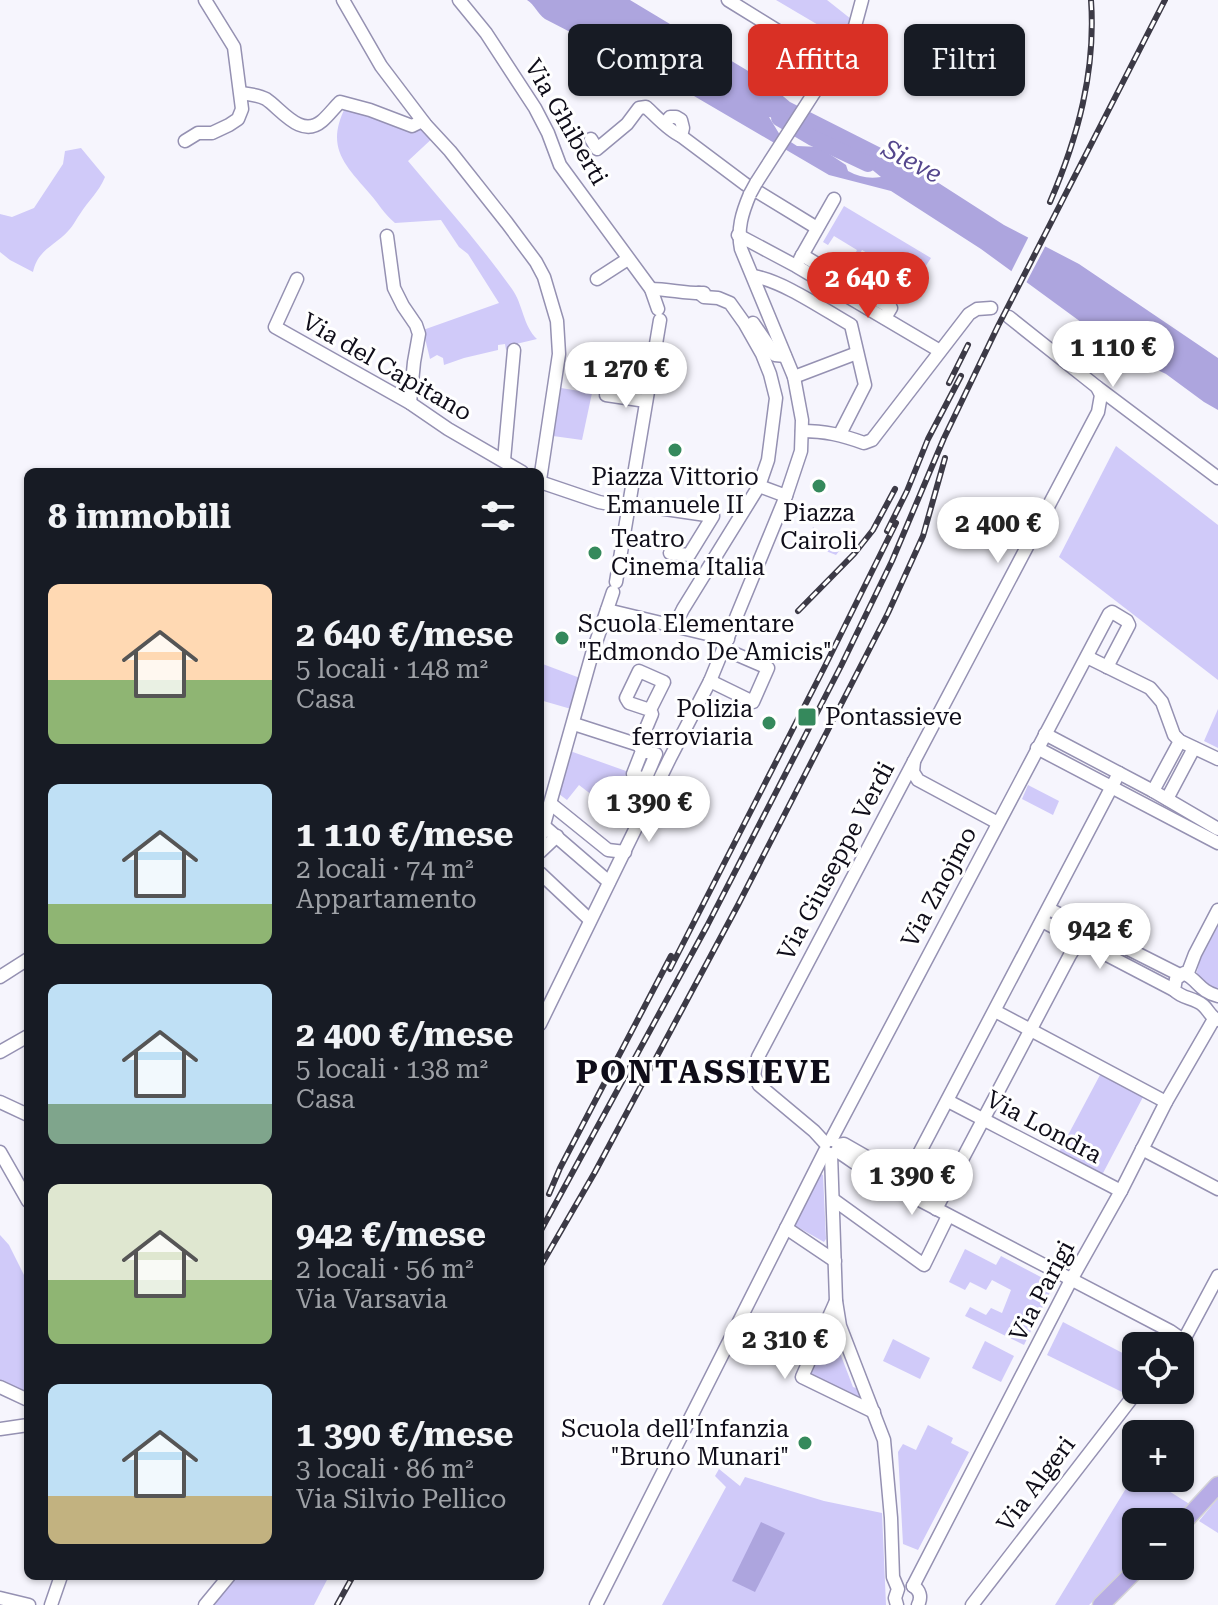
<!DOCTYPE html>
<html lang="it">
<meta charset="utf-8">
<style>
body{margin:0;font-family:"Roboto Serif",serif;background:#20242c;color:#f1f3f6;height:100vh;display:flex;flex-direction:column;font-size:30px;white-space:nowrap}
*{box-sizing:border-box;margin:0}
p{font-size:26px;color:#9ea1a6}
.icon{flex:none;width:44px;height:44px;fill:none;stroke:currentColor;stroke-width:2;stroke-linecap:round;stroke-linejoin:round}
.map{position:relative;flex:1;overflow:hidden}
.sheet{position:absolute;left:24px;top:468px;width:520px;height:1112px;display:flex;flex-direction:column;background:#171b24;border-radius:12px;box-shadow:0 2px 6px #0004}
.sheet>*{flex:none}
.guide{position:absolute;left:568px;top:24px;width:530px;height:72px;display:flex;gap:16px}
.fabs{position:absolute;left:1122px;top:1332px;display:grid;gap:16px}
.fabs a{display:grid;place-items:center;width:72px;height:72px;border-radius:12px;background:#171b24;box-shadow:0 2px 6px #0004;font-size:40px}
.price{position:absolute;translate:-50% -68px;padding:0 18px;border-radius:28px;background:#fff;color:#222;font-size:26px;line-height:52px;filter:drop-shadow(0 2px 4px #0008)}
.price::after{content:'';position:absolute;left:50%;top:48px;width:24px;height:18px;margin-left:-12px;background:inherit;clip-path:polygon(0 0,100% 0,50% 100%)}
.price.current{background:#d93025;color:#fff}
ul{padding:0;list-style:none}
li{display:flex;align-items:center;gap:24px;height:200px;padding:0 24px}
li span{display:grid;place-items:center;flex:none;width:224px;height:160px;border-radius:12px;color:#555}
li>.icon{margin-inline-start:auto}
span .icon{width:96px;height:96px;fill:#fffc;stroke-width:1}
li b{font-size:34px}
h2{display:flex;justify-content:space-between;align-items:center;height:96px;padding:0 24px;font-size:34px}
.pill{padding:0 28px;border-radius:12px;background:#171b24;box-shadow:0 2px 6px #0004;font-size:28px;line-height:72px}
.pill.current{background:#d93025;color:#fff}
.map>svg:first-child{display:block}
</style>
<div class="map">
<svg width="1218" height="1605" viewBox="0 0 1218 1605">
<rect width="100%" height="100%" fill="#f6f5fd"/>
<g fill="#d0caf9">
<path d="M776 0H827L851 19 831 53 812 42 820 26Z"/>
<path d="M346 106 424 122 437 134 408 161C443 203 480 244 512 289 523 304 523 326 537 339L516 344 506 350 505 344 498 345V350L464 358 444 365 443 358 437 355 430 359 423 330 499 303 468 254 459 247 441 220 395 223C384 214 379 204 370 194 344 164 325 147 346 106Z"/>
<path d="M81 148 105 177C99 192 88 201 80 214 76 219 74 225 69 230 55 246 38 249 33 272L10 260 0 252V214L12 217 34 208 63 164 65 151Z"/>
<path d="M844 206 931 258 908 293 902 289 906 281 886 269 880 276 875 273 881 261 862 250 855 262 852 260 857 250 834 236 828 245 823 242Z"/>
<path d="M561 388 592 393 582 440 553 436Z"/>
<path d="M1116 446 1218 525V680L1059 557Z"/>
<path d="M813 527 816 530 814 540 835 549 853 529 855 531 836 555 808 544Z"/>
<path d="M540 663 580 678 571 709 540 700Z"/>
<path d="M1218 709V748L1204 741Z"/>
<path d="M570 751 626 771 625 779 605 805 579 785 567 800 559 794 558 789Z"/>
<path d="M1028 785 1059 801 1053 815 1022 799Z"/>
<path d="M1218 926V993L1204 986 1196 975 1200 960Z"/>
<path d="M1100 1075 1143 1097 1102 1175 1059 1152Z"/>
<path d="M819 1173 823 1175 826 1239 824 1242 794 1225Z"/>
<path d="M0 1235 9 1245 28 1283V1393L0 1380Z"/>
<path d="M965 1249 996 1265 1001 1256 1054 1284 1024 1345 965 1316 970 1307 986 1315 991 1308 1002 1313 1011 1290 992 1280 986 1290 970 1282 965 1290 949 1282Z"/>
<path d="M833 1321 838 1333 835 1340 853 1387 856 1388 859 1385 865 1401 808 1374Z"/>
<path d="M1063 1322 1136 1360V1379L1122 1392 1047 1355Z"/>
<path d="M893 1339 930 1358 920 1379 883 1361Z"/>
<path d="M985 1341 1014 1356 1001 1382 972 1368Z"/>
<path d="M928 1425 953 1438 951 1443 969 1452 918 1550 903 1544 898 1452 903 1444 916 1450Z"/>
<path d="M719 1469 740 1486 745 1477 824 1501 882 1513 886 1605H662L726 1487 715 1476Z"/>
<path d="M1136 1472V1478H1148L1191 1505 1174 1522H1136V1560L1089 1605H1055Z"/>
<path d="M1218 1498V1533L1199 1521Z"/>
<path d="M234 1576H329L314 1605H210Z"/>
</g>
<g fill="#ada5de" fill-rule="evenodd">
<path d="M527 0H630L765 81 790 102 895 155 1004 225 1079 264 1218 358V410L1204 402 1166 374 1126 355 981 249 891 191 829 175 694 96 545 19C537 13 535 5 527 0ZM769 117 784 120 785 125 798 128 808 133 824 135 837 149 850 155 853 161 870 168 881 177C869 179 859 177 848 171L846 165 819 147 797 146 780 135Z"/>
<path d="M761 1522 785 1533 755 1592 732 1581Z"/>
</g>
<path fill="#f6f5fd" d="M1030 234 1047 243 1025 285 1010 274Z"/>
<g fill="none" stroke-linecap="round" stroke-linejoin="round">
<path stroke="#ada5de" stroke-width="16" d="M779 118 813 138 868 164"/>
<path stroke="#d3d2db" stroke-width="12" stroke-dasharray="12 6" stroke-linecap="butt" d="M635 504 658 508"/>
<g stroke="#9591b2" stroke-width="15">
<g id="minor">
<path d="M343 0 381 66 425 124 450 151 507 223 536 262 544 277 557 321 559 354 540 480"/>
<path d="M459 0 486 33 535 108 548 133 560 165 651 289 658 309"/>
<path d="M728 0 812 52 830 68"/>
<path d="M241 93C249 94 259 95 266 99 281 109 301 139 322 121 328 116 334 108 340 102L370 110 412 126 422 121 425 124"/>
<path d="M665 123 670 117H676L681 120 683 128 681 136"/>
<path d="M591 139 597 149 627 124 639 108 646 107C657 117 668 130 681 136L745 184 817 228"/>
<path d="M185 141 198 133H212L229 125 238 119 242 109 234 47 205 0"/>
<path d="M756 183 830 68 855 26 862 0"/>
<path d="M738 235 796 266 940 351"/>
<path d="M387 236 394 288 403 306 416 325 419 334 414 362 410 403"/>
<path d="M802 255 891 308 885 318"/>
<path d="M800 259 834 199"/>
<path d="M753 276C783 281 823 309 851 325L865 385 840 434"/>
<path d="M297 279 275 327 410 403 448 429 522 472"/>
<path d="M597 279 628 259"/>
<path d="M651 289C669 289 687 294 704 293"/>
<path d="M1009 317 1097 387 1218 478"/>
<path d="M753 323 775 355 785 356"/>
<path d="M794 377 857 353"/>
<path d="M606 395 646 401"/>
<path d="M802 431C825 431 842 435 864 443L872 440 969 314 977 309 991 308"/>
<path d="M504 460 514 350"/>
<path d="M540 482 599 502 629 508"/>
<path d="M759 486 786 496"/>
<path d="M658 508 713 516 689 555 670 553"/>
<path d="M616 582 660 320"/>
<path d="M607 610 728 639"/>
<path d="M678 626V619L683 609 759 486 768 460 776 398 770 374 762 354 745 324 730 303 718 298 704 297 699 293"/>
<path d="M1087 657 1150 688 1162 702 1174 735 1180 741 1218 759"/>
<path d="M710 681 753 702 768 668 724 649"/>
<path d="M574 724 639 745 652 714 650 710 664 682 639 671 626 698 629 703 650 710"/>
<path d="M1045 734 1153 791 1218 829"/>
<path d="M639 745 642 751 633 774 645 780 656 754 642 751"/>
<path d="M1037 748 1218 843"/>
<path d="M914 761 913 772 918 780 998 823"/>
<path d="M1153 791 1180 741"/>
<path d="M1167 799 1194 748"/>
<path d="M551 804 608 850 625 852"/>
<path d="M544 826 609 882"/>
<path d="M540 839 592 654 613 592"/>
<path d="M540 852 557 836"/>
<path d="M540 873 590 920"/>
<path d="M1049 909 1180 975"/>
<path d="M1042 921 1174 990"/>
<path d="M1187 975 1195 954 1218 910"/>
<path d="M0 977 28 959"/>
<path d="M1218 996C1199 991 1199 981 1184 973L1176 979 1174 990C1182 998 1189 997 1198 1002 1208 1006 1208 1016 1218 1020"/>
<path d="M995 1011 1166 1102"/>
<path d="M540 1024 670 758 710 681 786 496 801 451 802 420 794 377 741 249C737 229 742 213 750 194"/>
<path d="M0 1052 28 1036"/>
<path d="M948 1101 1121 1191"/>
<path d="M0 1102 28 1115"/>
<path d="M831 1140 1109 614 1112 612 1127 621 1129 625 1107 667"/>
<path d="M825 1143 814 1131 759 1085 754 1075 758 1057 1098 412 1101 395 1097 387"/>
<path d="M838 1145 844 1144 893 1172 910 1195 1170 1331 1183 1340"/>
<path d="M1142 1149 1218 1189"/>
<path d="M837 1151C858 1164 877 1182 902 1186"/>
<path d="M0 1152 28 1201"/>
<path d="M831 1154 836 1301 840 1326 884 1440 891 1518 893 1577 898 1589 895 1598 897 1605"/>
<path d="M902 1186 1119 773"/>
<path d="M834 1200 924 1265 948 1216"/>
<path d="M936 1209 1070 955 1087 928"/>
<path d="M786 1228 835 1261"/>
<path d="M836 1301 802 1377 874 1412"/>
<path d="M1180 1347 1218 1276"/>
<path d="M0 1387 28 1400"/>
<path d="M0 1429 28 1425"/>
<path d="M913 1586 1071 1280 1121 1191 1166 1102 1214 1019"/>
<path d="M913 1586C920 1590 922 1597 918 1605"/>
<path d="M0 1598 29 1605"/>
<path d="M51 1605 61 1576"/>
<path d="M205 1605 229 1576"/>
<path d="M596 1605 825 1151"/>
<path d="M972 1605 1138 1390"/>
</g>
</g>
<g stroke="#d4d3d6" stroke-width="19">
<g id="major">
<path d="M1180 1526 1218 1485"/>
<path d="M1101 1605 1140 1566"/>
</g>
</g>
<use href="#minor" stroke="#fff" stroke-width="12"/>
<use href="#major" stroke="#b7ace6" stroke-width="16"/>
<g stroke="#3c3a46" stroke-width="6">
<g id="rail">
<path d="M1050 202C1078 137 1096 71 1091 0"/>
<path d="M949 383 968 345"/>
<path d="M887 531 907 491 928 439 961 376"/>
<path d="M798 611 854 554 873 530 895 489"/>
<path d="M670 969 824 668 896 523"/>
<path d="M549 1194 560 1168 671 956"/>
<path d="M540 1232 707 926 841 666 892 561 944 438 998 326 1165 0"/>
<path d="M540 1267 595 1172 738 905 888 613 923 536 945 458"/>
<path d="M337 1605 353 1576"/>
</g>
</g>
<use href="#rail" stroke="#fff" stroke-width="3" stroke-dasharray="9" stroke-linecap="butt"/>
<g stroke="#9591b2" stroke-width="15" stroke-linecap="butt">
<path id="minor-bridge" d="M750 194 756 183"/>
</g>
<use href="#minor-bridge" stroke="#fff" stroke-width="12"/>
</g>
<g fill="#35895c" stroke="#fff" stroke-width="3">
<circle cx="675" cy="450" r="8"/>
<circle cx="819" cy="486" r="8"/>
<circle cx="595" cy="553" r="8"/>
<circle cx="562" cy="638" r="8"/>
<rect x="797" y="707" width="20" height="20" rx="4"/>
<circle cx="769" cy="723" r="8"/>
<circle cx="805" cy="1443" r="8"/>
</g>
<g text-anchor="middle" dominant-baseline="central" stroke-width="6" stroke-linejoin="round" paint-order="stroke">
<g font-size="24" fill="#0f0d19" stroke="#fff">
<text transform="translate(566 122) rotate(60)">Via Ghiberti</text>
<text transform="translate(387 367) rotate(30)">Via del Capitano</text>
<text transform="translate(836 861) rotate(-62)">Via Giuseppe Verdi</text>
<text transform="translate(939 887) rotate(-62)">Via Znojmo</text>
<text transform="translate(1044 1127) rotate(28)">Via Londra</text>
<text transform="translate(1042 1291) rotate(-62)">Via Parigi</text>
<text transform="translate(1036 1484) rotate(-53)">Via Algeri</text>
</g>
<g font-size="24" fill="#0f0d19" stroke="#fff" text-anchor="start">
<text x="675" y="477" text-anchor="middle">Piazza Vittorio<tspan x="675" dy="28">Emanuele II</tspan></text>
<text x="819" y="513" text-anchor="middle">Piazza<tspan x="819" dy="28">Cairoli</tspan></text>
<text x="611" y="539">Teatro<tspan x="611" dy="28">Cinema Italia</tspan></text>
<text x="578" y="624">Scuola Elementare<tspan x="578" dy="28">"Edmondo De Amicis"</tspan></text>
<text x="753" y="709" text-anchor="end">Polizia<tspan x="753" dy="28">ferroviaria</tspan></text>
<text x="825" y="717">Pontassieve</text>
<text x="789" y="1429" text-anchor="end">Scuola dell'Infanzia<tspan x="789" dy="28">"Bruno Munari"</tspan></text>
</g>
<g font-size="26" font-style="italic" fill="#55478d" stroke="#fff">
<text transform="translate(912 161) rotate(28)">Sieve</text>
</g>
<g font-size="32" font-weight="bold" letter-spacing="2" fill="#0f0d19" stroke="#fff">
<text x="704" y="1072">PONTASSIEVE</text>
</g>
</g>
</svg>
<div class="fabs">
<a><svg class="icon" aria-label="locate" viewBox="0 0 24 24"><circle cx="12" cy="12" r="6"/><path d="M12 2v4M12 18v4M2 12h4M18 12h4"/></svg></a>
<a>+</a>
<a>−</a>
</div>
<b class="price current" style="left:868px;top:320px">2 640 €</b>
<b class="price" style="left:1113px;top:389px">1 110 €</b>
<b class="price" style="left:626px;top:410px">1 270 €</b>
<b class="price" style="left:998px;top:565px">2 400 €</b>
<b class="price" style="left:649px;top:844px">1 390 €</b>
<b class="price" style="left:1100px;top:971px">942 €</b>
<b class="price" style="left:912px;top:1217px">1 390 €</b>
<b class="price" style="left:785px;top:1381px">2 310 €</b>
<div class="guide">
<a class="pill">Compra</a>
<a class="pill current">Affitta</a>
<a class="pill">Filtri</a>
</div>
<section class="sheet">
<h2>8 immobili<svg class="icon" aria-label="filters" viewBox="0 0 24 24"><path d="M4 7h16M4 17h16"/><circle cx="9" cy="7" r="2"/><circle cx="15" cy="17" r="2"/></svg></h2>
<ul>
<li><span style="background:linear-gradient(#ffd9b3 60%,#8fb573 0)"><svg class="icon" aria-label="home" viewBox="0 0 24 24"><path d="M3 11l9-7 9 7M6 9v11h12V9"/></svg></span><div><b>2 640 €/mese</b><p>5 locali · 148 m²</p><p>Casa</p></div></li>
<li><span style="background:linear-gradient(#bfe0f5 75%,#8fb573 0)"><svg class="icon" aria-label="home" viewBox="0 0 24 24"><path d="M3 11l9-7 9 7M6 9v11h12V9"/></svg></span><div><b>1 110 €/mese</b><p>2 locali · 74 m²</p><p>Appartamento</p></div></li>
<li><span style="background:linear-gradient(#bfe0f5 75%,#7fa58c 0)"><svg class="icon" aria-label="home" viewBox="0 0 24 24"><path d="M3 11l9-7 9 7M6 9v11h12V9"/></svg></span><div><b>2 400 €/mese</b><p>5 locali · 138 m²</p><p>Casa</p></div></li>
<li><span style="background:linear-gradient(#dfe7d0 60%,#8fb573 0)"><svg class="icon" aria-label="home" viewBox="0 0 24 24"><path d="M3 11l9-7 9 7M6 9v11h12V9"/></svg></span><div><b>942 €/mese</b><p>2 locali · 56 m²</p><p>Via Varsavia</p></div></li>
<li><span style="background:linear-gradient(#bfe0f5 70%,#c2b280 0)"><svg class="icon" aria-label="home" viewBox="0 0 24 24"><path d="M3 11l9-7 9 7M6 9v11h12V9"/></svg></span><div><b>1 390 €/mese</b><p>3 locali · 86 m²</p><p>Via Silvio Pellico</p></div></li>
</ul>
</section>
</div>
